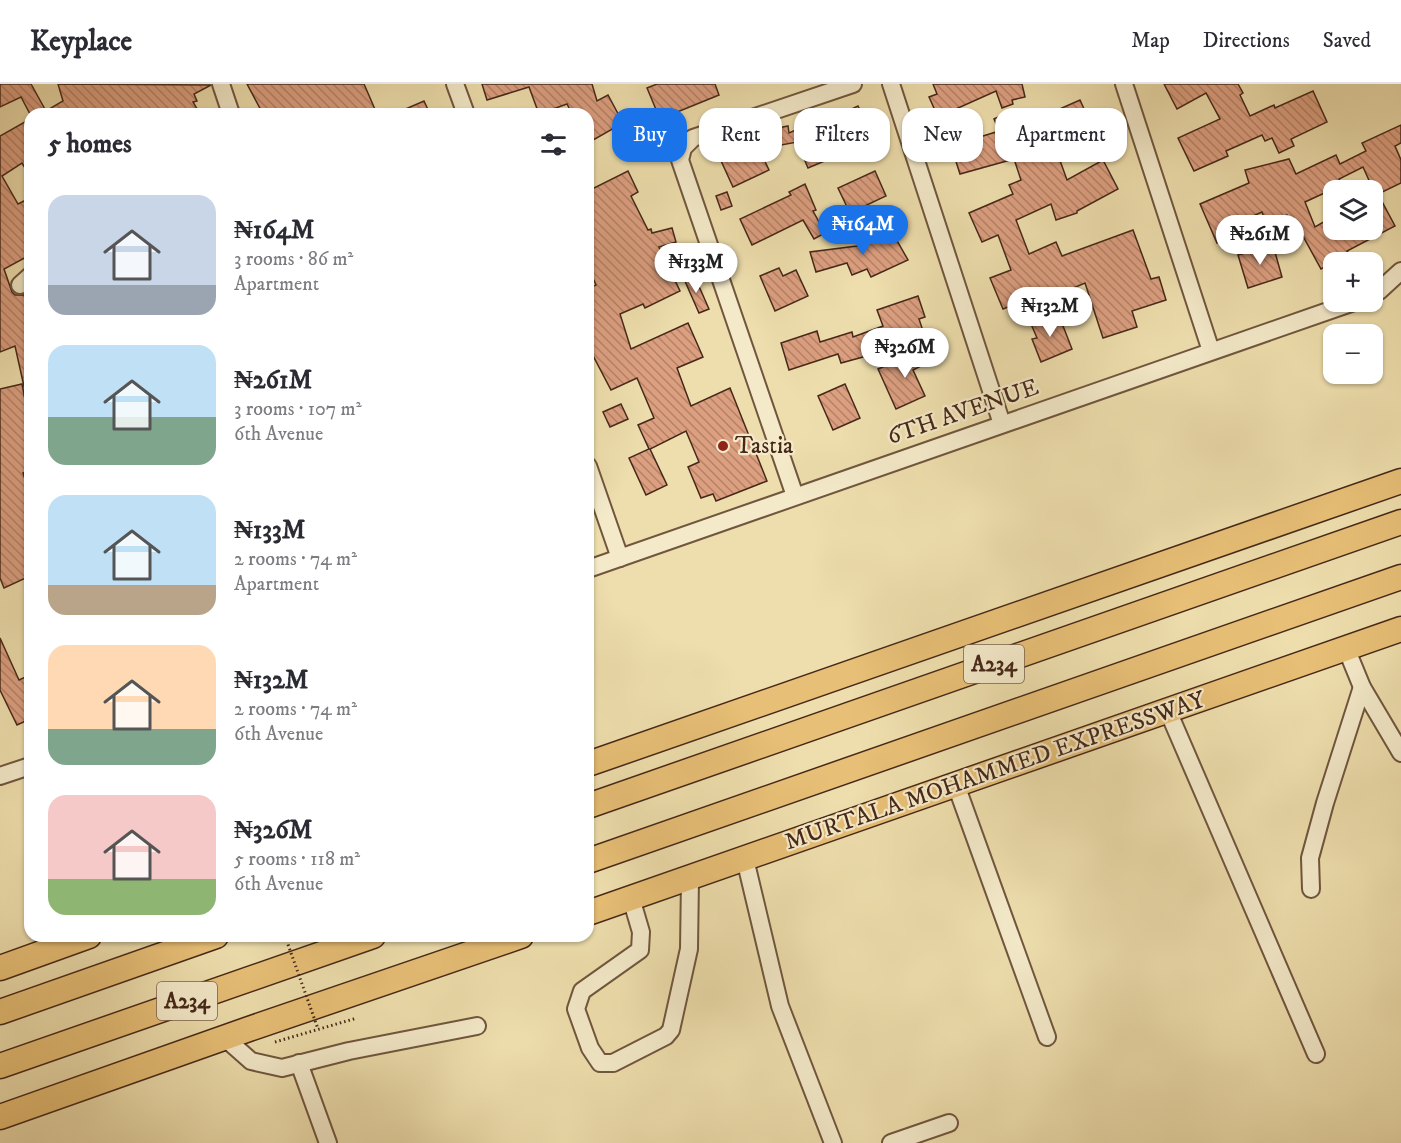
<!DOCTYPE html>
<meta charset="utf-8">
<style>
body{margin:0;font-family:"IM FELL DW Pica",serif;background:#f7f7f7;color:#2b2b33;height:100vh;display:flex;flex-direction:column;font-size:22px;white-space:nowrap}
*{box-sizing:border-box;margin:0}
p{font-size:20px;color:#7c7c81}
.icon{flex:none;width:33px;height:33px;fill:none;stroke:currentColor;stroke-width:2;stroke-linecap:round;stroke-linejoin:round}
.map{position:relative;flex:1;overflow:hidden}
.sheet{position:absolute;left:24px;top:24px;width:570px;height:834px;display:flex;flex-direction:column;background:#fff;border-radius:18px;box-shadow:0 2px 4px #0004}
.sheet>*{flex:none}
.top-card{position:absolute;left:612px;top:24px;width:570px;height:54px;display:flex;gap:12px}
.buttons{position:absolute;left:1323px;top:96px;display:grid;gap:12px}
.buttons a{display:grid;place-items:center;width:60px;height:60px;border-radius:12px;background:#fff;box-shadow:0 2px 4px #0004;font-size:30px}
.price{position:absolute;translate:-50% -51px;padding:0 14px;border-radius:21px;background:#fff;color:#222;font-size:20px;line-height:39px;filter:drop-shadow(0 2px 3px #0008)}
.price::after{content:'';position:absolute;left:50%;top:36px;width:18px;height:14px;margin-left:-9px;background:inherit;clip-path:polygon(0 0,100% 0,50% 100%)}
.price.active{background:#1a73e8;color:#fff}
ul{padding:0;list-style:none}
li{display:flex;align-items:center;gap:18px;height:150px;padding:0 24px}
li span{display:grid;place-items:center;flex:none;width:168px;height:120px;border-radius:18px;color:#555}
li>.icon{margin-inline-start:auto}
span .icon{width:72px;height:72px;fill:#fffc;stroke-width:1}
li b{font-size:26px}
h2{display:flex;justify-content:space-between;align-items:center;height:72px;padding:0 24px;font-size:26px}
.tag{padding:0 21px;border-radius:18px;background:#fff;box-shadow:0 2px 4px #0004;font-size:21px;line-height:54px}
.tag.active{background:#1a73e8;color:#fff}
header{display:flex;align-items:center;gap:36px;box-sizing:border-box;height:84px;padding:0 30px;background:#fff;border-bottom:2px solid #e1e1e2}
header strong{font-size:28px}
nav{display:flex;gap:33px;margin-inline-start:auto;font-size:21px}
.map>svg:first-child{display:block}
</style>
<header>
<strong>Keyplace</strong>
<nav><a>Map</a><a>Directions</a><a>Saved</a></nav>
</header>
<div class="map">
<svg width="1401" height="1059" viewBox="0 0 1401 1059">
<defs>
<pattern id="building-back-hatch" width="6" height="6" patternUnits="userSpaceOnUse" patternTransform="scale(1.5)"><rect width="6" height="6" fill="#dc9f80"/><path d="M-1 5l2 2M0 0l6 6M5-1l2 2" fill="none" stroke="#b48268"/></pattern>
</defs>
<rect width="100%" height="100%" fill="#eedead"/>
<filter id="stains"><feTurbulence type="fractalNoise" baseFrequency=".00333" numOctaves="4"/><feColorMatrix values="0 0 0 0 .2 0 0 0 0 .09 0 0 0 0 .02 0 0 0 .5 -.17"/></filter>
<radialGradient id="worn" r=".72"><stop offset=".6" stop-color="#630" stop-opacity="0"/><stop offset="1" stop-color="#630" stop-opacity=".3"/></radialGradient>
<g fill="url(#building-back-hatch)" stroke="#462819" stroke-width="1.5" fill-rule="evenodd">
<path d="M0 0H31L46 27 63 17 58 0 211 1 194 10 197 17 193 18 200 30H30L21 13 0 23Z"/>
<path d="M247 0H364L377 30H263Z"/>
<path d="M482 0H592L597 17 608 11 623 39 588 59V30H572L567 20 539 30 529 3 487 16Z"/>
<path d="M657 0H715L719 11 660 35 647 4Z"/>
<path d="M933 0H1022L1025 13 1012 16 1013 20 1002 24 996 7 938 33 929 13 937 10Z"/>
<path d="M1164 0H1238L1243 9 1240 11 1250 32 1274 21 1275 24 1313 7 1327 38 1291 55 1294 62 1279 69 1272 54 1265 57 1262 51 1226 67 1228 72 1194 87 1178 54 1220 35 1206 9 1177 25Z"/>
<path d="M1080 16 1095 49 1063 64 1065 68 1058 71 1067 96 1103 76 1118 105 1077 127V129L1056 136 1051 120 1016 136 1029 170 1056 158 1062 172 1133 146 1151 195 1159 193 1166 216 1132 227 1137 243 1103 254 1085 199 1057 211 1054 205 1003 225 990 194 1011 186 998 151 982 158 969 129 1013 110 1009 101 1021 96 1014 75 960 90 951 62 999 47 994 35 1012 27 1019 43Z"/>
<path d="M424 17 430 30H394Z"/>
<path d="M858 22 871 48 846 60 849 74 835 77 834 73 808 84 797 58 759 65 769 86 733 103 717 68 759 48 788 42 789 49 812 39 813 43Z"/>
<path d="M30 35V92L22 79 2 92 18 120 30 114V171L4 185 12 208 15 211H24L30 224V307H25L15 262 0 268V52Z"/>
<path d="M1401 41V59L1395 62 1401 76V99L1378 110 1395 142 1347 167 1349 170 1321 185 1293 134 1289 136 1287 131 1266 139 1262 128 1226 144 1230 154 1217 159 1200 120 1249 99 1245 86 1289 75 1296 90 1336 71 1340 80 1366 67 1362 59ZM1363 83 1372 103V146H1334V132L1315 143 1305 118 1342 101 1339 95Z"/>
<path d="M642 42 647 58 636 61 631 46Z"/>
<path d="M628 87 638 108 631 112 648 146 651 145 652 149 672 144 676 158 659 163 680 207 645 224 643 220 620 230 631 265 688 239 703 273 677 284 691 322 730 304 767 397 716 417 713 410 701 414 688 383 699 378 686 347 650 365 667 401 646 411 629 374 649 365 638 341 654 334 637 294 611 306 588 262V205L596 201 588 183V107Z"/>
<path d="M875 87 886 112 850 129 838 104Z"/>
<path d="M805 100 816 126 813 127 825 149 814 155 803 136 752 161 740 135 791 111 789 108Z"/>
<path d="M727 108 732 122 721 126 716 112Z"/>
<path d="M891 146 908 176 871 193 867 185 852 191 847 179 816 188 810 168 857 162Z"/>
<path d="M1273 161 1282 193 1248 204 1238 171Z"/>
<path d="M779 184 783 192 796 186 808 212 775 227 760 192Z"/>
<path d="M694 191 709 225 699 229 684 195Z"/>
<path d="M918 212 925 233 919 235 923 247 894 258 896 264 841 279 838 270 789 286 781 259 817 247 820 258 852 248 853 253 883 242 877 226Z"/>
<path d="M1058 229 1072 265 1041 278 1032 255 1037 254 1031 240Z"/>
<path d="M935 264 939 273 913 286 925 312 896 325 878 285 900 276 901 280Z"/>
<path d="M22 300 30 342V386L23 389 30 410V492L4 504 0 494V305Z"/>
<path d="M845 300 860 334 833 346 818 312Z"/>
<path d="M621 320 628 335 610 343 603 328Z"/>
<path d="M0 554 19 596 30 591V635L17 641 0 606Z"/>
</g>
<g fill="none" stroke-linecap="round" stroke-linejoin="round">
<g stroke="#70563e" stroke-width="20">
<g id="minor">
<path d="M221 0 231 30"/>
<path d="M455 0 466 30"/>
<path d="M891 0 1002 340"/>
<path d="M1124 0 1211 267"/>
<path d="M20 201 30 192"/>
<path d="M1372 209 1379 207 1401 187"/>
<path d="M588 382 620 474"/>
<path d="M795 412 680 76 683 64 693 54 853 0"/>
<path d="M588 485 1354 218"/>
<path d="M1346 564 1362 603 1401 669"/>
<path d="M1168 627 1316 970"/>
<path d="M0 692 30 682"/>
<path d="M956 701 1047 953"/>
<path d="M745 775 780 922 833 1059"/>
<path d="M1311 805 1310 774 1325 719 1362 603"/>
<path d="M631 814 641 848 640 866 582 907 576 925 590 964 600 979H613L666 952 671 946 689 865 690 794"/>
<path d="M225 954 251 977 282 984 349 967 477 942"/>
<path d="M299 979 328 1059"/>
<path d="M891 1059 949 1039"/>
</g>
</g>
<g stroke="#462819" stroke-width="27">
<g id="highway">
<path d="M588 680 1401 397"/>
<path d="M588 722 1401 438"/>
<path d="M588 777 1401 493"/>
<path d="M588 829 1401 545"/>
<path d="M0 884 89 852"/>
<path d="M0 928 216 852"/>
<path d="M0 982 373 852"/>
<path d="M0 1033 249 945 521 852"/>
</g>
</g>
<path stroke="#462819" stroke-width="3" stroke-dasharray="1.5 3" stroke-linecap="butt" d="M275 958 357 934"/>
<use href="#minor" stroke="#f4eaca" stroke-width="16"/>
<use href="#highway" stroke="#e7bf76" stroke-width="24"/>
<path stroke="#462819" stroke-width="3" stroke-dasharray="1.5 3" stroke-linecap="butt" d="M285 852 318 945"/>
</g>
<circle fill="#8f2418" stroke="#f4eaca" stroke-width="2" cx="723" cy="362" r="6"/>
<g text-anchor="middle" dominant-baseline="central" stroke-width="4.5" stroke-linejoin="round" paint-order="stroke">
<g fill="#f4eaca" stroke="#7a624e" stroke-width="1.5">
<rect x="964" y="561" width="60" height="38" rx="4.5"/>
<rect x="157" y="898" width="60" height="38" rx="4.5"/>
</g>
<g font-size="22" font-weight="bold" fill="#462819">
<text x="994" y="580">A234</text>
<text x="187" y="917">A234</text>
</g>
<g font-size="24" fill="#462819" stroke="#f4eaca">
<text transform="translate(963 328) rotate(-19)">6TH AVENUE</text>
<text transform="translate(995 687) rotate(-19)">MURTALA MOHAMMED EXPRESSWAY</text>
</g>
<g font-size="24" fill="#462819" stroke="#f4eaca" text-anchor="start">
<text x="735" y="362">Tastia</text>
</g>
</g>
<rect width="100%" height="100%" filter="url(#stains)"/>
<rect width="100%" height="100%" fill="url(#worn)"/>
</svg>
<div class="buttons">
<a><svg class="icon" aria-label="layers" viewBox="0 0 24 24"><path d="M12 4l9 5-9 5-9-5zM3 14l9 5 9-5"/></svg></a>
<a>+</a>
<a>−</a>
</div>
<b class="price active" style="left:863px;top:172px">₦164M</b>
<b class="price" style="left:1260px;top:182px">₦261M</b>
<b class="price" style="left:696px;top:210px">₦133M</b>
<b class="price" style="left:1050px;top:254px">₦132M</b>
<b class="price" style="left:905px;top:295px">₦326M</b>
<div class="top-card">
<a class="tag active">Buy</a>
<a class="tag">Rent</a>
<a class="tag">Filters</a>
<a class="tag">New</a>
<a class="tag">Apartment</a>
</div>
<section class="sheet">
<h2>5 homes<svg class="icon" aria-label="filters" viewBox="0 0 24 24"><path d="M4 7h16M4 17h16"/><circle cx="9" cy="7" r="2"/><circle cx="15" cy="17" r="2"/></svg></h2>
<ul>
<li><span style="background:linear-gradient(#c9d6e8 75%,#9aa5b1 0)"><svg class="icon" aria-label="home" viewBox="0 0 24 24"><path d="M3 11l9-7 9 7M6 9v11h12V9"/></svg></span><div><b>₦164M</b><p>3 rooms · 86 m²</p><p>Apartment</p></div></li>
<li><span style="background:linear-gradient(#bfe0f5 60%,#7fa58c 0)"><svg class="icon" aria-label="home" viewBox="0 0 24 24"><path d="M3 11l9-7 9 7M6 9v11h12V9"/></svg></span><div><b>₦261M</b><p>3 rooms · 107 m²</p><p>6th Avenue</p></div></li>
<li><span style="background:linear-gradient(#bfe0f5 75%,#b9a48a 0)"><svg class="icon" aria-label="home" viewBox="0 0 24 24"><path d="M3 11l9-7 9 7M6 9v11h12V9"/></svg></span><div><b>₦133M</b><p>2 rooms · 74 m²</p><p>Apartment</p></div></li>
<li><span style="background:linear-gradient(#ffd9b3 70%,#7fa58c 0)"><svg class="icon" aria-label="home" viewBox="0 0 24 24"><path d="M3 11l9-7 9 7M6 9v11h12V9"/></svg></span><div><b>₦132M</b><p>2 rooms · 74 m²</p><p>6th Avenue</p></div></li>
<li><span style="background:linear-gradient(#f6c9c9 70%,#8fb573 0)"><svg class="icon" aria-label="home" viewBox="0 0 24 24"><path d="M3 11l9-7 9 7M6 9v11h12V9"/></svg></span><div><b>₦326M</b><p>5 rooms · 118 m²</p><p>6th Avenue</p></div></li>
</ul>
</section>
</div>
